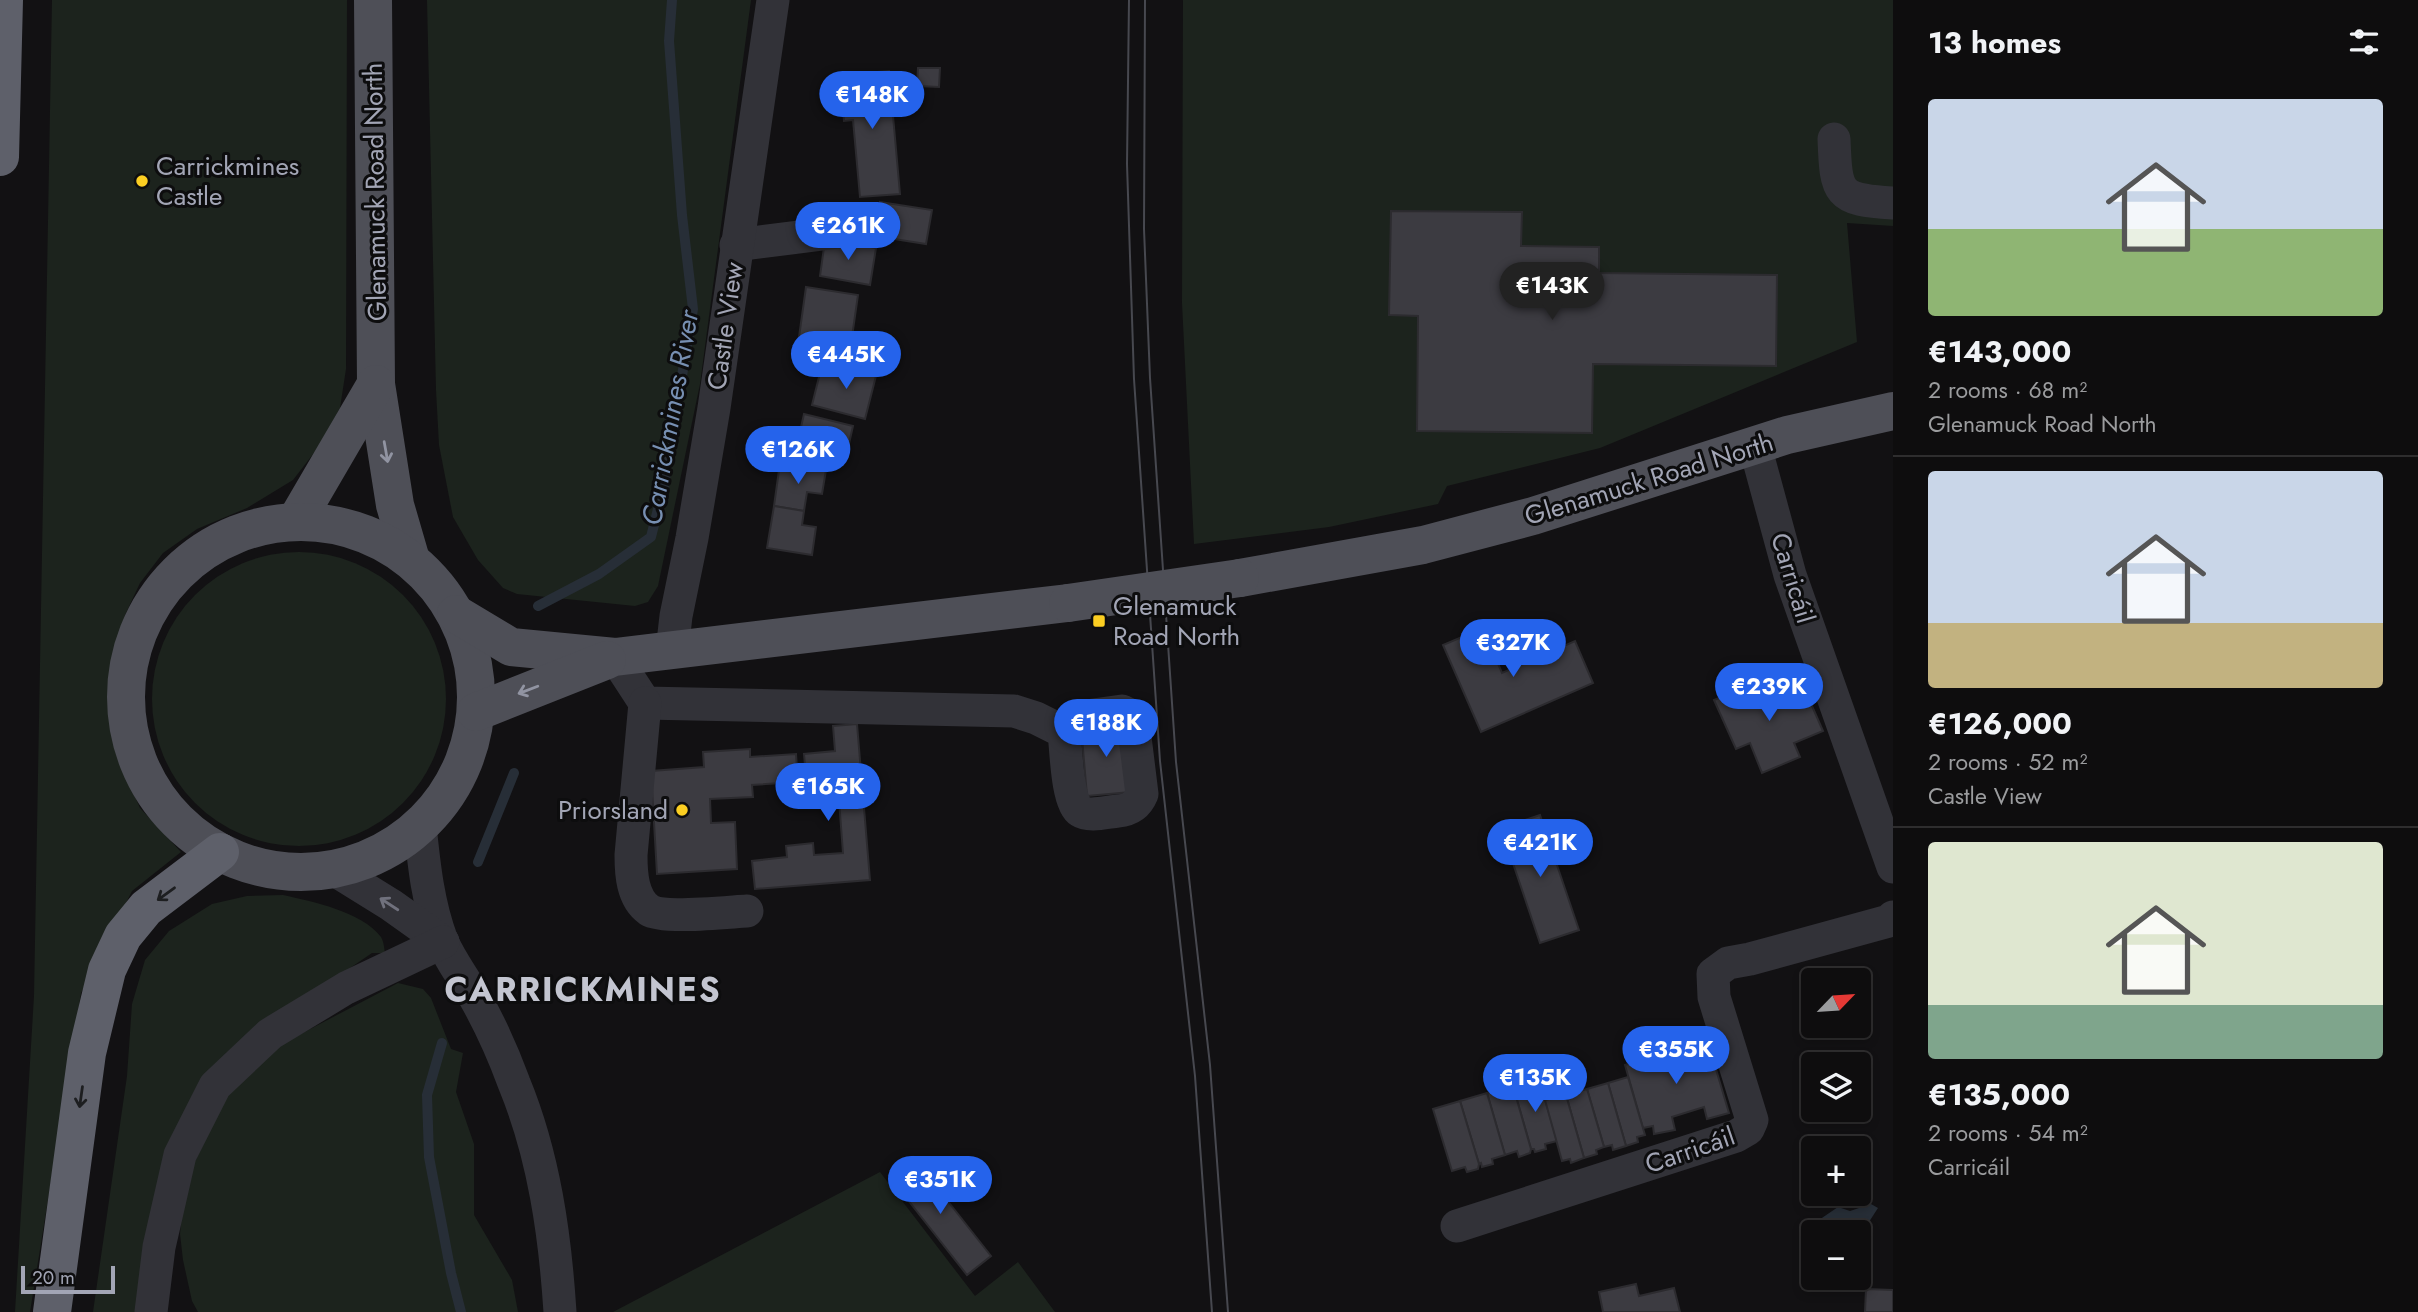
<!DOCTYPE html>
<meta charset="utf-8">
<style>
body{margin:0;font-family:Jost,sans-serif;background:#1c1b1c;color:#f1f3f6;height:100vh;display:flex;flex-direction:column;font-size:26px;white-space:nowrap}
*{box-sizing:border-box;margin:0}
p{font-size:23px;color:#9b9c9e}
.icon{flex:none;width:38px;height:38px;fill:none;stroke:currentColor;stroke-width:2;stroke-linecap:round;stroke-linejoin:round}
.map{position:relative;flex:1;overflow:hidden}
.sheet{display:flex;flex-direction:column;background:#0e0d0e;width:525px}
.sheet>*{flex:none}
.needle{width:46px;rotate:65deg}
.tools{position:absolute;left:1801px;top:968px;display:grid;gap:14px}
.tools a{display:grid;place-items:center;width:70px;height:70px;border-radius:7px;background:#0e0d0e;box-shadow:0 4px 10px #0003,0 0 0 2px #2e2d2e;font-size:35px}
.scale{position:absolute;left:21px;bottom:18px;width:94px;box-sizing:border-box;padding-left:7px;border:4px solid #a2a5b5;border-top:0;font-size:19px;line-height:24px;white-space:nowrap;color:#a2a5b5;-webkit-text-stroke:5px #0d0d0e;paint-order:stroke}
.price{position:absolute;translate:-50% -60px;padding:0 16px;border-radius:24px;background:#2563eb;color:#fff;font-size:23px;line-height:46px;filter:drop-shadow(0 2px 4px #0008)}
.price::after{content:'';position:absolute;left:50%;top:42px;width:21px;height:16px;margin-left:-10px;background:inherit;clip-path:polygon(0 0,100% 0,50% 100%)}
.price.current{background:#222;color:#fff}
ul{padding:0;list-style:none}
li{display:grid;align-content:center;gap:14px;height:371px;padding:0 35px}
li+li{border-top:2px solid #2e2d2e}
li span{display:grid;place-items:center;height:217px;border-radius:7px;color:#555}
li>.icon{margin-inline-start:auto}
span .icon{width:126px;height:126px;fill:#fffc;stroke-width:1}
li b{font-size:30px}
h2{display:flex;justify-content:space-between;align-items:center;height:84px;padding:0 35px;font-size:30px}
main{display:flex;flex:1;min-height:0}
.map>svg:first-child{display:block}
</style>
<main>
<div class="map">
<svg width="1893" height="1312" viewBox="0 0 1893 1312">
<rect width="100%" height="100%" fill="#121113"/>
<g fill="#1c231d">
<path d="M52 0H347L346 369 340 408 317 449 293 480 247 508 197 529 163 553 140 583 125 615 114 648 109 690 115 751 140 808 181 852 132 891 81 993 30 1312H15L34 996Z"/>
<path d="M427 0H751L700 384 658 586 648 602 635 606 517 594 503 588 478 560 453 517 439 445 436 390Z"/>
<path d="M1183 0H1893V226L1847 223 1857 342 1600 448 1447 486 1438 504 1329 527 1194 544 1182 303Z"/>
<circle cx="299" cy="699" r="147"/>
<path d="M283 895C313 902 361 911 381 937 384 942 384 948 385 953H372L226 1053 140 1312H93L127 1076 132 1004 145 960 169 931 212 904 247 896Z"/>
<path d="M398 983 423 989 431 998 451 1049 463 1053 456 1092 474 1144V1215L512 1280 518 1312H198L192 1301 183 1260 180 1234 183 1202 191 1169 226 1095 274 1048Z"/>
<path d="M880 1172 975 1296 1018 1262 1055 1312H613Z"/>
</g>
<path fill="#272e37" d="M1871 1204 1878 1208 1865 1228 1866 1245 1859 1247 1858 1232H1819L1816 1222 1838 1207 1850 1211Z"/>
<g fill="none" stroke-linecap="round" stroke-linejoin="round">
<g stroke="#272e37" stroke-width="10">
<path d="M538 606 599 574 651 537 665 481 670 421 682 376 693 309 682 215 669 41 672 0"/>
<path d="M478 862 514 773"/>
<path d="M442 1043 427 1095 429 1157 451 1273 461 1312"/>
</g>
</g>
<g fill="#3c3b41" stroke="#2c2b2f" stroke-width="2">
<path d="M918 68H940L939 87 917 86Z"/>
<path d="M889 71 900 194 860 197 853 120 844 121 840 75Z"/>
<path d="M880 202 932 210 926 244 875 236Z"/>
<path d="M1391 211 1522 212 1521 246 1599 247V273L1777 275 1776 366 1593 364 1592 433 1417 431 1418 316 1389 315Z"/>
<path d="M825 240 876 248 870 285 820 276Z"/>
<path d="M806 287 858 295 851 344 799 337Z"/>
<path d="M849 364 877 372 865 419 812 405 821 369 846 376Z"/>
<path d="M804 414 853 426 846 457 797 445Z"/>
<path d="M780 463 826 470 822 494 807 492 804 511 774 506Z"/>
<path d="M774 506 804 511 802 525 816 527 812 555 767 548Z"/>
<path d="M1483 628 1502 673 1575 641 1593 683 1481 732 1443 645Z"/>
<path d="M1790 681 1799 703 1809 699 1823 731 1794 743 1800 757 1762 773 1750 743 1736 749 1714 700 1735 691 1737 695 1766 683 1768 690Z"/>
<path d="M1125 722 1131 792 1087 796 1081 726Z"/>
<path d="M857 724 870 880 755 889 752 861 787 857 786 846 813 843 814 855 843 853 838 787 807 789 804 754 835 751 833 726Z"/>
<path d="M750 749V757L796 754 798 782 752 785 753 797 710 799 711 823 735 822 737 869 657 874 651 771 704 767 703 752Z"/>
<path d="M1540 815 1579 930 1540 943 1501 828Z"/>
<path d="M1707 1039 1729 1113 1707 1119 1704 1107 1672 1117 1675 1130 1654 1134 1653 1126 1643 1128 1625 1065Z"/>
<path d="M1628 1077 1645 1135 1637 1137 1638 1142 1626 1146 1608 1083Z"/>
<path d="M1539 1078 1557 1141 1545 1144 1546 1149 1535 1152 1534 1149H1531L1513 1086Z"/>
<path d="M1608 1083 1626 1146 1613 1150 1612 1145 1604 1147 1587 1089Z"/>
<path d="M1513 1086 1531 1149 1530 1153 1519 1157 1517 1151 1505 1155 1487 1093Z"/>
<path d="M1587 1089 1604 1147 1596 1150 1597 1154 1584 1158 1566 1095Z"/>
<path d="M1487 1093 1505 1155 1492 1159 1493 1164 1482 1167 1481 1163 1479 1164 1460 1101Z"/>
<path d="M1566 1095 1584 1158 1571 1163 1570 1159 1562 1161 1545 1100Z"/>
<path d="M1460 1101 1479 1164 1478 1169 1467 1172 1465 1167 1452 1171 1433 1109Z"/>
<path d="M913 1157 991 1256 967 1275 889 1176Z"/>
<path d="M1636 1284 1639 1296 1674 1288 1680 1312H1603L1599 1292Z"/>
<path d="M1866 1289 1893 1290V1312H1865Z"/>
</g>
<g fill="none" stroke-linecap="round" stroke-linejoin="round">
<g stroke="#323238" stroke-width="33">
<path d="M1834 139C1836 194 1837 200 1893 203"/>
<path d="M736 245 862 229"/>
<path d="M1755 446 1790 575 1893 867"/>
<path d="M672 651 676 616 692 538 714 408 773 0"/>
<path d="M615 657 645 703 1014 711 1036 718 1064 732C1066 748 1067 803 1080 811 1089 817 1107 812 1118 811 1130 810 1137 806 1142 794L1133 721 1130 715 1122 711 1079 717 1067 727 1064 732"/>
<path d="M645 703 631 855C631 873 632 898 649 910 663 919 728 912 747 911"/>
<path d="M420 826C424 865 428 904 442 941 450 960 464 978 474 996 490 1024 503 1053 514 1083 544 1156 555 1234 560 1312"/>
<path d="M333 869 391 905 443 942"/>
<path d="M1457 1226 1736 1136 1748 1129 1752 1120 1714 997 1713 974 1728 963 1750 959 1889 921 1893 917"/>
<path d="M151 1312 159 1247 180 1155 215 1086 270 1034 346 988 443 942"/>
</g>
<g stroke="#4e4f57" stroke-width="38">
<path d="M373 0 376 384 395 505 411 560"/>
<path d="M296 521 376 384"/>
<circle cx="301" cy="697" r="175"/>
<path d="M1240 578 1423 545 1533 516 1787 435 1893 411"/>
<path d="M456 614 511 647 615 657 1068 603"/>
<path d="M476 712 607 660"/>
</g>
<g stroke="#5e606a" stroke-width="38">
<path d="M0 157 4 0"/>
<path d="M52 1312 87 1053 107 970 123 936 146 908 220 852"/>
</g>
<g stroke="#47484f" stroke-width="2">
<path d="M1129 0 1127 164 1134 379 1160 761 1195 1076 1212 1312"/>
<path d="M1145 0 1144 229 1150 378 1176 762 1210 1065 1228 1312"/>
</g>
<path stroke="#4e4f57" stroke-width="38" d="M1068 603 1240 578"/>
</g>
<defs><path id="oneway-shaft" d="M-6 0H5M1.5-3L5.5 0L1.5 3" fill="none" stroke-width="1.6" stroke-linecap="round" stroke-linejoin="round" transform="scale(1.75)"/></defs>
<g stroke="#9194a2">
<use href="#oneway-shaft" transform="translate(386 452) rotate(80)"/>
<use href="#oneway-shaft" transform="translate(528 690) rotate(159)"/>
</g>
<g stroke="#1d1e20">
<use href="#oneway-shaft" transform="translate(166 894) rotate(144)"/>
<use href="#oneway-shaft" transform="translate(81 1097) rotate(98)"/>
</g>
<use stroke="#70717d" href="#oneway-shaft" transform="translate(389 904) rotate(-147)"/>
<g fill="#fbce22" stroke="#0d0d0e" stroke-width="2.5">
<circle cx="142" cy="181" r="7"/>
<rect x="1092" y="614" width="14" height="14" rx="3.5"/>
<circle cx="682" cy="810" r="7"/>
</g>
<g text-anchor="middle" dominant-baseline="central" stroke-width="6" stroke-linejoin="round" paint-order="stroke">
<g font-size="26" fill="#a2a5b5" stroke="#0d0d0e" text-anchor="start">
<text x="156" y="166">Carrickmines<tspan x="156" dy="30">Castle</tspan></text>
<text x="1113" y="606">Glenamuck<tspan x="1113" dy="30">Road North</tspan></text>
<text x="668" y="810" text-anchor="end">Priorsland</text>
</g>
<g font-size="26" fill="#a2a5b5" stroke="#0d0d0e">
<text transform="translate(375 192) rotate(-91)">Glenamuck Road North</text>
<text transform="translate(725 326) rotate(-82)">Castle View</text>
<text transform="translate(1649 479) rotate(-17)">Glenamuck Road North</text>
<text transform="translate(1793 578) rotate(73)">Carricáil</text>
<text transform="translate(1690 1150) rotate(-19)">Carricáil</text>
</g>
<g font-size="28" font-style="italic" fill="#778fb2" stroke="#0d0d0e">
<text transform="translate(670 418) rotate(-80)">Carrickmines River</text>
</g>
<g font-size="33" font-weight="bold" letter-spacing="2" fill="#c3c5d0" stroke="#0d0d0e">
<text x="583" y="989">CARRICKMINES</text>
</g>
</g>
</svg>
<div class="tools">
<a><svg class="needle" viewBox="-14 -14 28 28"><path d="M0-13l5 13h-10z" fill="#e53935"/><path d="M0 13l5-13h-10z" fill="#9b9c9e"/></svg></a>
<a><svg class="icon" aria-label="layers" viewBox="0 0 24 24"><path d="M12 4l9 5-9 5-9-5zM3 14l9 5 9-5"/></svg></a>
<a>+</a>
<a>−</a>
</div>
<div class="scale">20 m</div>
<b class="price" style="left:872px;top:131px">€148K</b>
<b class="price" style="left:848px;top:262px">€261K</b>
<b class="price current" style="left:1552px;top:322px">€143K</b>
<b class="price" style="left:846px;top:391px">€445K</b>
<b class="price" style="left:798px;top:486px">€126K</b>
<b class="price" style="left:1513px;top:679px">€327K</b>
<b class="price" style="left:1769px;top:723px">€239K</b>
<b class="price" style="left:1106px;top:759px">€188K</b>
<b class="price" style="left:828px;top:823px">€165K</b>
<b class="price" style="left:1540px;top:879px">€421K</b>
<b class="price" style="left:1676px;top:1086px">€355K</b>
<b class="price" style="left:1535px;top:1114px">€135K</b>
<b class="price" style="left:940px;top:1216px">€351K</b>
</div>
<section class="sheet">
<h2>13 homes<svg class="icon" aria-label="filters" viewBox="0 0 24 24"><path d="M4 7h16M4 17h16"/><circle cx="9" cy="7" r="2"/><circle cx="15" cy="17" r="2"/></svg></h2>
<ul>
<li><span style="background:linear-gradient(#c9d6e8 60%,#8fb573 0)"><svg class="icon" aria-label="home" viewBox="0 0 24 24"><path d="M3 11l9-7 9 7M6 9v11h12V9"/></svg></span><div><b>€143,000</b><p>2 rooms · 68 m²</p><p>Glenamuck Road North</p></div></li>
<li><span style="background:linear-gradient(#c9d6e8 70%,#c2b280 0)"><svg class="icon" aria-label="home" viewBox="0 0 24 24"><path d="M3 11l9-7 9 7M6 9v11h12V9"/></svg></span><div><b>€126,000</b><p>2 rooms · 52 m²</p><p>Castle View</p></div></li>
<li><span style="background:linear-gradient(#dfe7d0 75%,#7fa58c 0)"><svg class="icon" aria-label="home" viewBox="0 0 24 24"><path d="M3 11l9-7 9 7M6 9v11h12V9"/></svg></span><div><b>€135,000</b><p>2 rooms · 54 m²</p><p>Carricáil</p></div></li>
</ul>
</section>
</main>
